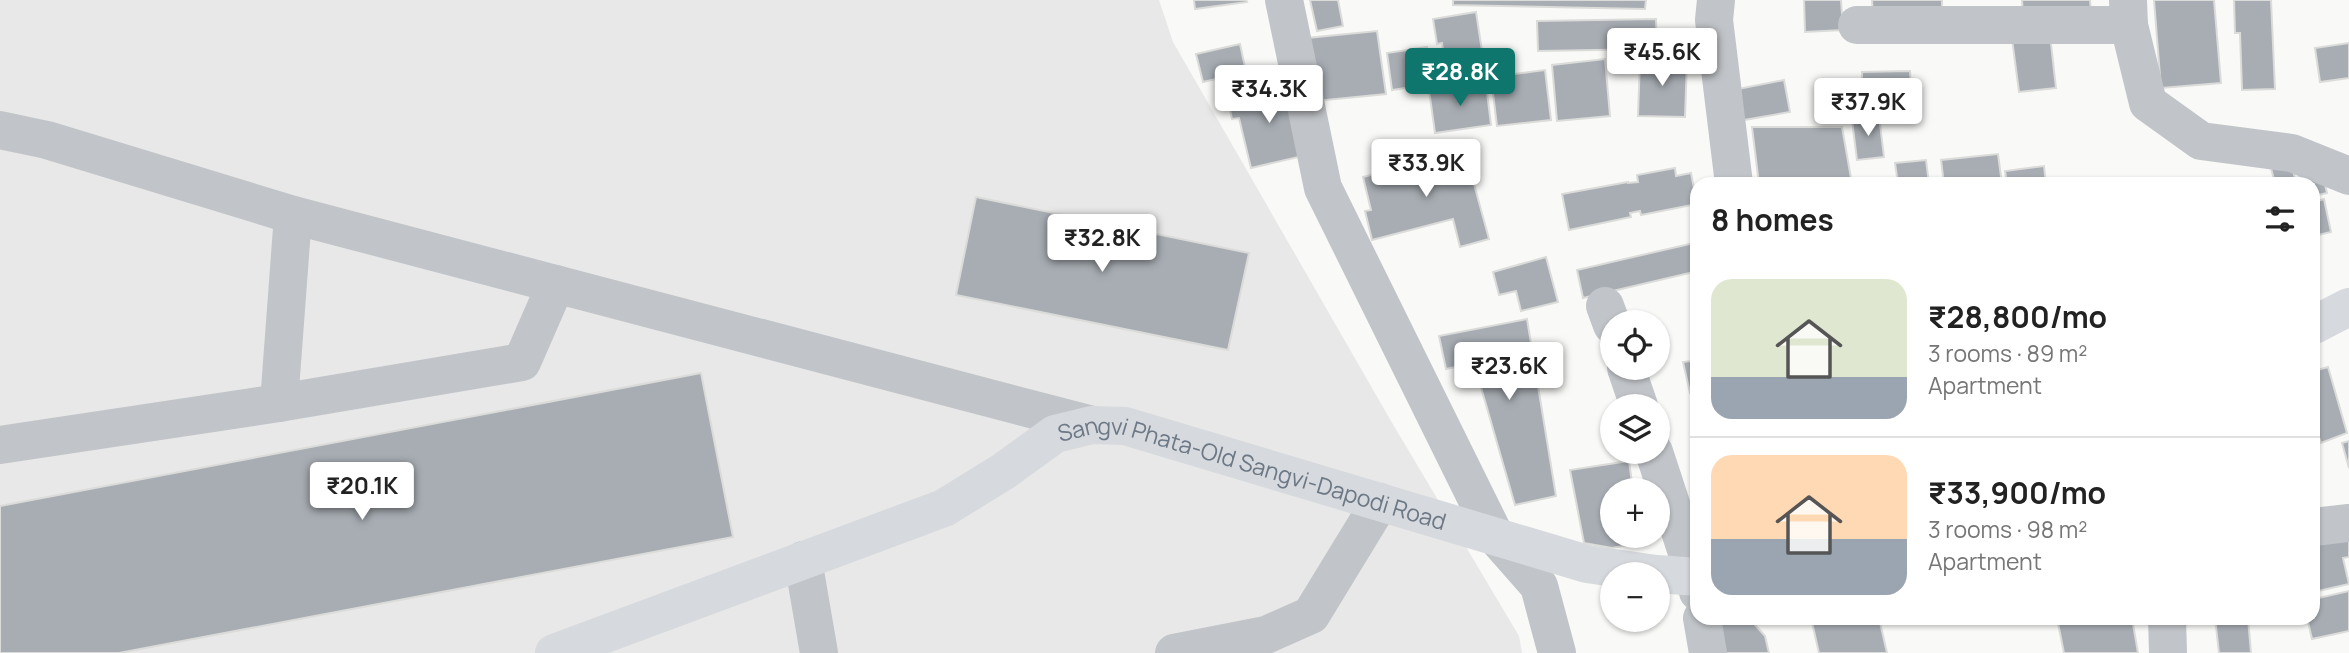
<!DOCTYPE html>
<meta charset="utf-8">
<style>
body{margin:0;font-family:Manrope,sans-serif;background:#f2f2f2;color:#222;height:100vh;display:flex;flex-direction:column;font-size:26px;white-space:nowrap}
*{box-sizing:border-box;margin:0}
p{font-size:23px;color:#767676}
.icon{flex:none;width:38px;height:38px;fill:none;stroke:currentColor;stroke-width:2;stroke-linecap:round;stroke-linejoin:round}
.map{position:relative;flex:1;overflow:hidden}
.side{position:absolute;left:1690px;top:177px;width:630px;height:448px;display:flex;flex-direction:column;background:#fff;border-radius:21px;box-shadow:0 2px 5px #0004}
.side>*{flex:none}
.tools{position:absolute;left:1600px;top:310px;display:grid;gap:14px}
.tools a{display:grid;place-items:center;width:70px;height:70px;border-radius:50%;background:#fff;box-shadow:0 2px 5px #0004;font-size:35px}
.price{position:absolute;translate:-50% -60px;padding:0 16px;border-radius:7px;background:#fff;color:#222;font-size:23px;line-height:46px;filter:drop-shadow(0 2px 4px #0008)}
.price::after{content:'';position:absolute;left:50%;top:42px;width:21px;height:16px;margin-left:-10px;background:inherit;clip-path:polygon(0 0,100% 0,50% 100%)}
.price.selected{background:#0f766e;color:#fff}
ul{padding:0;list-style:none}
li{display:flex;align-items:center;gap:21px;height:175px;padding:0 21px}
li+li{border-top:2px solid #e0e0e0}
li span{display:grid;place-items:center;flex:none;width:196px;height:140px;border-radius:21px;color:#555}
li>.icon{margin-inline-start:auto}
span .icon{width:84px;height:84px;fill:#fffc;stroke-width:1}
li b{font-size:30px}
h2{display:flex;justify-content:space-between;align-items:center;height:84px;padding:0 21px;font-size:30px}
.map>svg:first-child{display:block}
</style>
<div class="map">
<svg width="2349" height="653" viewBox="0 0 2349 653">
<rect width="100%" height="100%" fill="#f9f9f7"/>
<path fill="#e7e8e7" d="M0 0H1159L1173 42 1391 421 1519 636 1522 653H0Z"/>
<g fill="#a7adb3" stroke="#dbdbd9" stroke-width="2">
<path d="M1194 0H1246L1247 2 1195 9Z"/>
<path d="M1310 0H1338L1343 26 1317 31Z"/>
<path d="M1453 0H1646L1645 9 1453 5Z"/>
<path d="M1804 0H1841L1843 30 1805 32Z"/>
<path d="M1872 0H1942V13L1873 15Z"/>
<path d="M2022 0H2090L2091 12 2023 14Z"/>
<path d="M2154 0H2214L2221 83 2161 88Z"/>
<path d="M2234 0H2271L2275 89 2242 90 2240 33H2235Z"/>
<path d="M1476 12 1486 77 1448 83 1442 43 1437 44 1433 19Z"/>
<path d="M1656 19 1657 49 1538 51 1537 21Z"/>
<path d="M1377 31 1386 94 1316 101 1307 38Z"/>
<path d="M2050 35 2056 88 2019 92 2012 39Z"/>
<path d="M2349 43V78L2320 82 2315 48Z"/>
<path d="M1240 44 1246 72 1203 82 1196 54Z"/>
<path d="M1427 47 1433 84 1392 90 1387 53Z"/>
<path d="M1605 59 1610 116 1557 121 1552 65Z"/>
<path d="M1640 60 1687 61 1685 117 1638 116Z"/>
<path d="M1545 70 1551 120 1497 126 1491 77Z"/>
<path d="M1910 71 1912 107 1862 108V72Z"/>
<path d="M1784 80 1790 112 1744 120 1738 89Z"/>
<path d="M1290 83 1307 155 1251 168 1239 118 1232 119 1227 97Z"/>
<path d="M1486 84 1491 125 1435 133 1429 90Z"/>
<path d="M1879 116 1884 157 1857 160 1852 120Z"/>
<path d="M1752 127H1842L1852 184H1759Z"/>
<path d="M1465 151 1489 239 1460 247 1453 219 1372 240 1365 211 1371 210 1363 177Z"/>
<path d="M1998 154 2002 184H1944L1941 160Z"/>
<path d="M1926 160 1929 184H1898L1895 163Z"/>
<path d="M2290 160 2295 178 2322 172 2327 193 2314 196V184H2275L2270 164Z"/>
<path d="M2044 166 2046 184H2007L2005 171Z"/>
<path d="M1675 168 1676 176 1691 173 1697 204 1641 215 1640 211 1630 213 1631 217 1569 230 1562 194 1628 182V183L1638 182 1637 175Z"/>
<path d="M976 197 1249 253 1228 350 956 295Z"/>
<path d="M2324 199 2331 232 2314 236V202Z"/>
<path d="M1694 243 1698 271 1583 298 1577 270Z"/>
<path d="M1546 257 1558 302 1521 311 1516 291 1499 295 1493 272Z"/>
<path d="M1527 319 1556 496 1515 505 1474 363 1446 369 1439 336Z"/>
<path d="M1698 360V391L1690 393 1683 362Z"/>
<path d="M2328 367 2347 433 2321 443 2314 423V371Z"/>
<path d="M701 373 733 537 119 653H0V506Z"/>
<path d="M2349 441V468L2342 443Z"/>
<path d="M1629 461 1633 490H1612V536H1638L1639 543 1612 548 1584 543 1570 470Z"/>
<path d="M1698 492V522L1692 493Z"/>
<path d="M2349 530V557L2343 558 2349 584 2314 592V538Z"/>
<path d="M2349 591V631L2312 639 2307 618H2314V599Z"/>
<path d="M1716 618H1749L1765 636 1769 653H1724Z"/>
<path d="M1811 618H1879L1887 653H1819Z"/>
<path d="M2057 618H2132L2138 653H2064Z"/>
<path d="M2215 618H2248L2251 653H2219Z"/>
</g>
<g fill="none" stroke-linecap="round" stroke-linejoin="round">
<g stroke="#c1c4c8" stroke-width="38">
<path d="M1284 0 1323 188 1495 536 1539 586 1557 653"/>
<path d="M1716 0 1714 20 1734 184"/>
<path d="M2128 0 2129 25 2148 103 2201 141 2292 153 2349 176"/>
<path d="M1857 25H2129"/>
<path d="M0 130 47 140 293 215 1092 425"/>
<path d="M1605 306 1612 325"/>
<path d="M1626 368 1639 406"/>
<path d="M279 403 293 215"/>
<path d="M0 445 279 403 522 362 556 284"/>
<path d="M1654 452 1695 577 1698 592"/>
<path d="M2314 527 2349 523"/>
<path d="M803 560 819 653"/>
<path d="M1702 618 1708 653"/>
<path d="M2167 618 2168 653"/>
<path d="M1174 653 1266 635 1311 615 1380 502"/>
</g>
<g stroke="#d6d9dd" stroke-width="38">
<path d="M2314 325 2349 307"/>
<path d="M1657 574 1698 577"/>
<path id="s1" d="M554 653 944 508 1004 471 1055 434 1092 425 1125 426 1587 564 1656 574"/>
</g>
</g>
<g text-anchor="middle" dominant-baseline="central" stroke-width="7" stroke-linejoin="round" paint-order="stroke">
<g font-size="23" fill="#6c7885" stroke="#fff">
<text stroke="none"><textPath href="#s1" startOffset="754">Sangvi Phata-Old Sangvi-Dapodi Road</textPath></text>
</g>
</g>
</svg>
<div class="tools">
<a><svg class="icon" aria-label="locate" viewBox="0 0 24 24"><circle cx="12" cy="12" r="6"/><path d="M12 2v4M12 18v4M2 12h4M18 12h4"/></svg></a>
<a><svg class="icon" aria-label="layers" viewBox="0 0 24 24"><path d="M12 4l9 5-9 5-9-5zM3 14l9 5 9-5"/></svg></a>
<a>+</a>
<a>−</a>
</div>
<b class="price" style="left:1662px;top:88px">₹45.6K</b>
<b class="price selected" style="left:1460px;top:108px">₹28.8K</b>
<b class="price" style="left:1269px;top:125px">₹34.3K</b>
<b class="price" style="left:1868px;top:138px">₹37.9K</b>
<b class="price" style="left:1426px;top:199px">₹33.9K</b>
<b class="price" style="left:1102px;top:274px">₹32.8K</b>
<b class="price" style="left:1509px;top:402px">₹23.6K</b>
<b class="price" style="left:362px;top:522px">₹20.1K</b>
<section class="side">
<h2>8 homes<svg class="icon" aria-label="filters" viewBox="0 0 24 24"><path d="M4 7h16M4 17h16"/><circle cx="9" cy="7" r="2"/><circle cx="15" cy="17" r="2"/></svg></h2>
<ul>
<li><span style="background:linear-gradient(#dfe7d0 70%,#9aa5b1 0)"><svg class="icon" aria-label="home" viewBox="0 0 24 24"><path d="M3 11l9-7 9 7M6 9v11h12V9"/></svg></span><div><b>₹28,800/mo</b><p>3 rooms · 89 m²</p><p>Apartment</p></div></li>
<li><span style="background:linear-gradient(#ffd9b3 60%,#9aa5b1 0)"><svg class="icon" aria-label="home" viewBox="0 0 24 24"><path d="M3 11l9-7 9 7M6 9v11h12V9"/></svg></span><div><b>₹33,900/mo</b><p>3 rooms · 98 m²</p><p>Apartment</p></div></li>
</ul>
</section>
</div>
